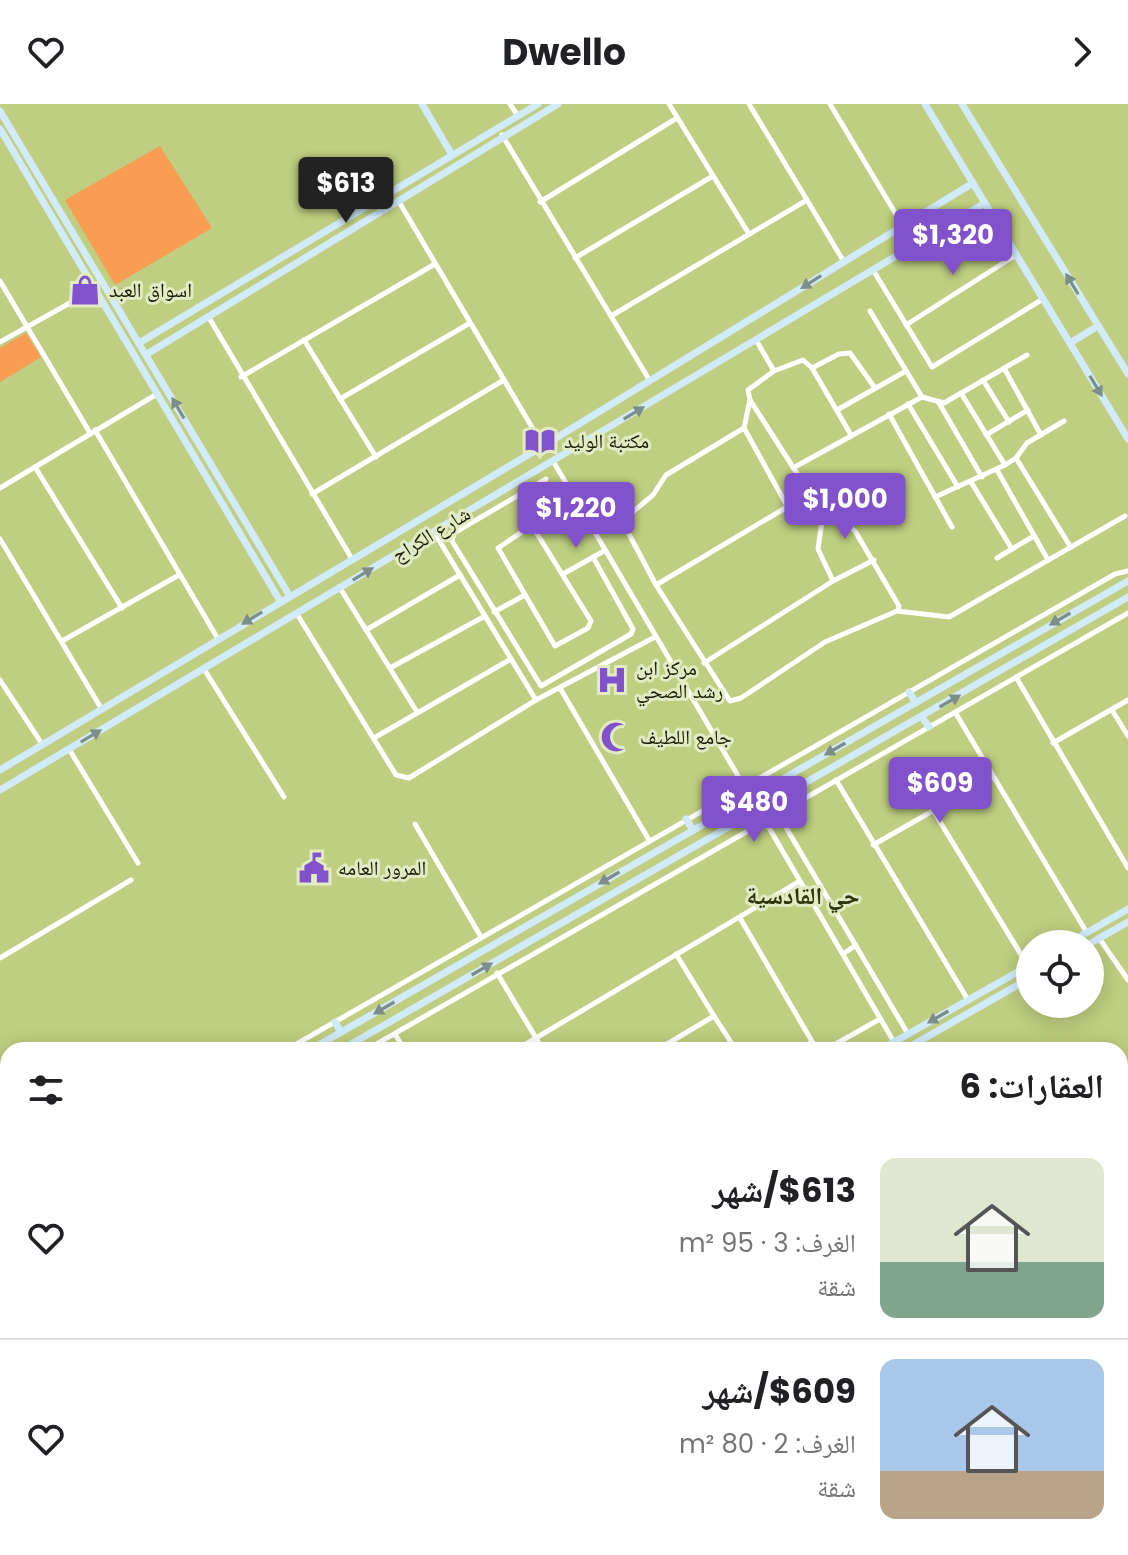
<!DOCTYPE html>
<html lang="ar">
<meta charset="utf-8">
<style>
body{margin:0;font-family:Poppins,"Noto Naskh Arabic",sans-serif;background:#f2f2f2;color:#202124;direction:rtl;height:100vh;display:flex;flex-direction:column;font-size:30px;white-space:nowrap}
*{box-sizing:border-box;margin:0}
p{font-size:26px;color:#757577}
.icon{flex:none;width:44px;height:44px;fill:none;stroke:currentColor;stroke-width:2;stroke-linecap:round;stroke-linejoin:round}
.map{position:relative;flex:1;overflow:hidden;direction:ltr}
.drawer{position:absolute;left:0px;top:938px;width:1128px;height:514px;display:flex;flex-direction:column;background:#fff;border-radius:24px 24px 0 0;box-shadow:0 4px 20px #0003;direction:rtl}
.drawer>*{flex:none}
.controls{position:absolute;left:1016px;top:826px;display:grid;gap:16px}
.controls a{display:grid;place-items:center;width:88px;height:88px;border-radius:50%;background:#fff;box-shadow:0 4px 20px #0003;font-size:40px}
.price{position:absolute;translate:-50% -68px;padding:0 18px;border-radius:8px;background:#8152cb;color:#fff;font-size:26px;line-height:52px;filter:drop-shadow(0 2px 4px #0008)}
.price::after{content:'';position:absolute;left:50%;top:48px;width:24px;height:18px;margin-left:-12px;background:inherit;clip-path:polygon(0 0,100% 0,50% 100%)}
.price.current{background:#222;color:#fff}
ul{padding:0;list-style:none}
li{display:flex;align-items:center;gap:24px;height:200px;padding:0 24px}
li+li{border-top:2px solid #e0e0e0}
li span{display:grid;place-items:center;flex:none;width:224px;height:160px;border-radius:16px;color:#555}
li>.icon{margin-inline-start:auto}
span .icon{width:96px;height:96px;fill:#fffc;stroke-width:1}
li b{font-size:34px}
h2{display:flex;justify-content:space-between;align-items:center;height:96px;padding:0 24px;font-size:34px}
header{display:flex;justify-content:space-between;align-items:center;height:104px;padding:0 24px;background:#fff;font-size:36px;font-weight:700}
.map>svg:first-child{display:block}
</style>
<header><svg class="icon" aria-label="forward" viewBox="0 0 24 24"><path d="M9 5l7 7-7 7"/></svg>Dwello<svg class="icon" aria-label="heart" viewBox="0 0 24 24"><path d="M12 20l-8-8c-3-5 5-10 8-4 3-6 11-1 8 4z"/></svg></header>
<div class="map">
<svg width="1128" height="1451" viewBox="0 0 1128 1451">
<rect width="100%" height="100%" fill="#bfce80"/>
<g fill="#f89d52">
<path d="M160 42 212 124 115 181 65 96Z"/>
<path d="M26 229 41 253 0 278V244Z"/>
</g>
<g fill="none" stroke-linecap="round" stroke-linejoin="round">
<g stroke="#fff" stroke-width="5">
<path d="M510 0 518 12"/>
<path d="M669 0 749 130"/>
<path d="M830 0 903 122"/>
<path d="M502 31 650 277"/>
<path d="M398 96 543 342"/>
<path d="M807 96 844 158"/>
<path d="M540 98 677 14"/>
<path d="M575 154 713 72"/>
<path d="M873 166 932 263 1043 195"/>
<path d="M0 177 90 329"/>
<path d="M870 207 922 293 944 299 1027 251"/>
<path d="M208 212 352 455"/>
<path d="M611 212 807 96 749 0"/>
<path d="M906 221 1016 151"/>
<path d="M304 236 376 353"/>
<path d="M756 236 774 267"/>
<path d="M0 238 93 186"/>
<path d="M812 264 839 250 850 249 875 284"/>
<path d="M1004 264 1041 331"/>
<path d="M241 273 435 160"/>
<path d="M983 276 1009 318"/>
<path d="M961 289 1005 361"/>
<path d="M340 295 470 219"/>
<path d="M750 296 744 324 666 371 653 391 622 417 656 481 730 597 741 594 825 538 897 507 949 513 1125 412"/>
<path d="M939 299 982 373"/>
<path d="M908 300 958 383"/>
<path d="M837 306 906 267"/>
<path d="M889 310 952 423"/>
<path d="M744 324 791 409 800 410 816 401"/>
<path d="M95 326 218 535"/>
<path d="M986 331 1028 306"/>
<path d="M1016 354 1070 442"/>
<path d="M553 357 744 682"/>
<path d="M35 363 122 504"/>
<path d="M793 364 922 293"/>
<path d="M997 366 1048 456"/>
<path d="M546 375 454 429 452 437 541 582 631 530 633 525 593 453"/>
<path d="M971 378 1012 445"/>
<path d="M0 384 157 290"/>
<path d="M312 390 504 276"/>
<path d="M935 393 1005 361 1016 354 1027 339 1064 317"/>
<path d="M823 410 845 418 855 427 899 502 898 506"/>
<path d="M528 424 536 428 591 517 588 524 555 542 498 444Z"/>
<path d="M0 435 101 604"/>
<path d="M997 454 1034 432"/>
<path d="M563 470 604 447"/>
<path d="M833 477 818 445 823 410 750 296 748 286 774 267 803 256 812 264 851 331"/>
<path d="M656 481 787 403"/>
<path d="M340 484 417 608"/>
<path d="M494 508 525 491"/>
<path d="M297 510 396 671 409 674 536 596 434 428"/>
<path d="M366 526 460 471"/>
<path d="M62 537 179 471"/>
<path d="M704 559 833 477 874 456"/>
<path d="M390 564 485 512"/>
<path d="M204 565 284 693"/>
<path d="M1016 573 1128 764"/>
<path d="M0 576 42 640"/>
<path d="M560 584 649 736"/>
<path d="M536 596 655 533"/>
<path d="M1112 606 1128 632"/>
<path d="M955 608 1087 829"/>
<path d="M374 634 511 555"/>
<path d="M1053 639 1128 596"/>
<path d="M69 645 138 759"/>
<path d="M836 676 968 896"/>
<path d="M934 708 1028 862"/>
<path d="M778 710 908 930"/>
<path d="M765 717 894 938"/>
<path d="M415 720 481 833"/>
<path d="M873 741 992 673"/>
<path d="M740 814 817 946"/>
<path d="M1099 834 1128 876"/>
<path d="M676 850 714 912"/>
<path d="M843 850 856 841"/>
<path d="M0 854 131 776"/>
<path d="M497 869 536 934 800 777"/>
<path d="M395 930 405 946"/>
<path d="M286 946 1115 470 1128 467"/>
<path d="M366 946 1128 509"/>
<path d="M516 946 536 934 543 946"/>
<path d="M657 946 714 912 736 946"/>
<path d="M799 946 812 938"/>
<path d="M825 946 880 915"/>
<path d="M1120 1012 1128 1008"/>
<path d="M1120 1018 1128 1031"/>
<path d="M1120 1146 1128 1159"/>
<path d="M1120 1282 1123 1289 1120 1295"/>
<path d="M0 1390 8 1386"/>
<path d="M0 1403 8 1398"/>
<path d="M1120 1403 1128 1417"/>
<path d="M284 1444 287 1451"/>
<path d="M450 1444 454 1451"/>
<path d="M533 1444 537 1451"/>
<path d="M610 1444 614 1451"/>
<path d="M786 1444 790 1451"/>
<path d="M877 1444 882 1451"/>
<path d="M369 1449 378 1444"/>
<path d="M696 1451 708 1444"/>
<path d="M830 1451 842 1444"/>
<path d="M859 1451 871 1444"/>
<path d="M998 1451 1009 1444"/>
</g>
<g stroke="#d1ebfa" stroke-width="7">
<path d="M422 0 452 51"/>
<path d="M925 0 1128 335"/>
<path d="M962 0 1128 270"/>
<path d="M0 7 289 491"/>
<path d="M0 25 280 497"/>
<path d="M139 239 538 0"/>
<path d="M1070 239 1098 222"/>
<path d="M147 250 558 0"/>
<path d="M909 588 916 599"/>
<path d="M922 613 929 623"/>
<path d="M0 666 543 342 973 79"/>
<path d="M0 686 985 99"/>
<path d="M686 715 693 726"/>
<path d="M1067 840 1128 805"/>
<path d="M1089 840 1128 818"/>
<path d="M335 918 341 928"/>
<path d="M310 946 1128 477"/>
<path d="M341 946 1128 493"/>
<path d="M880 946 1030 861"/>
<path d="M904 946 1030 874"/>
<path d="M0 1416 8 1411"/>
<path d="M0 1423 8 1418"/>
<path d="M32 1444 36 1451"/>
<path d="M40 1444 44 1451"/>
</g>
<g stroke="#a3d6f6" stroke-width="8">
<path d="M0 1012 8 1026"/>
<path d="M0 1052 8 1065"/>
<path d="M230 1444 234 1451"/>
<path d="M253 1444 257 1451"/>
</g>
</g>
<defs><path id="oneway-solid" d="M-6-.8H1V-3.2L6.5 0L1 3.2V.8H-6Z" transform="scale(2)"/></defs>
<g fill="#7d8d8a">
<use href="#oneway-solid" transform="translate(811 178) rotate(148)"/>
<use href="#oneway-solid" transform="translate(1072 180) rotate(-121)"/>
<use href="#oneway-solid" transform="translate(1096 282) rotate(59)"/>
<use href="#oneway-solid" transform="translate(178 304) rotate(-120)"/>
<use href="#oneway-solid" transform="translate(634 309) rotate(-31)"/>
<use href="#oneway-solid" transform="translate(363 470) rotate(-31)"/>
<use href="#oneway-solid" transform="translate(252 514) rotate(149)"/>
<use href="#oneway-solid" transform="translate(1060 515) rotate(150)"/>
<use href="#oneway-solid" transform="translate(950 597) rotate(-30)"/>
<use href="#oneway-solid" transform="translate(91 632) rotate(-31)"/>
<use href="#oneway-solid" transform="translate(835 645) rotate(150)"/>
<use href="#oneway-solid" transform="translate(609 774) rotate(150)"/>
<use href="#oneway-solid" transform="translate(482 865) rotate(-30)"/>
<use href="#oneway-solid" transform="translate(384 904) rotate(150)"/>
<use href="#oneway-solid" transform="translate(938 913) rotate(150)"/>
</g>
<defs>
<g id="shop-bare" transform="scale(2.4)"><path d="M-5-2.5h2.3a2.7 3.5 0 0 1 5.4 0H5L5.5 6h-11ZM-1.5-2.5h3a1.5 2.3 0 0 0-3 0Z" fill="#8152cb" stroke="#e2ebc4" stroke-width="2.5" paint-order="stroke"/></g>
<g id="library-bare" transform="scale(2.4)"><path d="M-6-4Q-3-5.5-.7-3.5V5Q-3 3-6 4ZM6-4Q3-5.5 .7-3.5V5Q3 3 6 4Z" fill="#8152cb" stroke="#e2ebc4" stroke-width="2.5" paint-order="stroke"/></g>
<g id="hospital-bare" transform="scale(2.4)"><path d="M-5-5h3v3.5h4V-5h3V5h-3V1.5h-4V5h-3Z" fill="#8152cb" stroke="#e2ebc4" stroke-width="2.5" paint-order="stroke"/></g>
<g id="mosque-bare" transform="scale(2.4)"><path d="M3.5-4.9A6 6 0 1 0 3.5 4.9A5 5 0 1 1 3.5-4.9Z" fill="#8152cb" stroke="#e2ebc4" stroke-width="2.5" paint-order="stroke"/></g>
<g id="civic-bare" transform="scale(2.4)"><path d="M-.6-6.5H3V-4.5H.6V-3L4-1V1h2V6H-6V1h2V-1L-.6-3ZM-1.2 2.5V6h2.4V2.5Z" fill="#8152cb" stroke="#e2ebc4" stroke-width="2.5" paint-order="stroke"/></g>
</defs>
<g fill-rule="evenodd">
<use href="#shop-bare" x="85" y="186"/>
<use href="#library-bare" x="540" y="337"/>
<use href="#hospital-bare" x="612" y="576"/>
<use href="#mosque-bare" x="616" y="633"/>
<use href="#civic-bare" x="314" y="764"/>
</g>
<g text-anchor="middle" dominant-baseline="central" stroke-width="6" stroke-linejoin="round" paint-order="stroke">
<g font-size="20" fill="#161a00" stroke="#e2ebc4" text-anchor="start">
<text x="109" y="186">اسواق العبد</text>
<text x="564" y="337">مكتبة الوليد</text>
<text x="636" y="564">مركز ابن<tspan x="636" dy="23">رشد الصحي</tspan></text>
<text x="640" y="633">جامع اللطیف</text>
<text x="338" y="764">المرور العامه</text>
</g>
<g font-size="20" fill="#161a00" stroke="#e2ebc4">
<text transform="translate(431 430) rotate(-31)">شارع الكراج</text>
</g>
<g font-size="24" font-weight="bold" fill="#2e350b" stroke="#e2ebc4">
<text x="803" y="791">حي القادسية</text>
</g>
</g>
</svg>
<div class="controls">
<a><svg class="icon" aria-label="locate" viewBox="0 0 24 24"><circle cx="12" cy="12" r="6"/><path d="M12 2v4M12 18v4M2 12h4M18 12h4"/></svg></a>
</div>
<b class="price current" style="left:346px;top:121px">$613</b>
<b class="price" style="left:953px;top:173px">$1,320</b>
<b class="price" style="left:845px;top:437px">$1,000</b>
<b class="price" style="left:576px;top:446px">$1,220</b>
<b class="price" style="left:940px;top:721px">$609</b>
<b class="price" style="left:754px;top:740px">$480</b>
<section class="drawer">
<h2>العقارات: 6<svg class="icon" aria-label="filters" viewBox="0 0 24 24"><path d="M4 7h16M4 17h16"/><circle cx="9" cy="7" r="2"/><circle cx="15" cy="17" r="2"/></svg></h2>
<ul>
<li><span style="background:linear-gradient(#dfe7d0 65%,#7fa58c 0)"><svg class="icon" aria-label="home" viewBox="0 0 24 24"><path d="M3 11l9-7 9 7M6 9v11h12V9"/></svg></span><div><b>$613/شهر</b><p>الغرف: 3 · 95 m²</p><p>شقة</p></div><svg class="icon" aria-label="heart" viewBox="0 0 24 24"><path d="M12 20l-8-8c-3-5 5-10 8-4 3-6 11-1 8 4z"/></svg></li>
<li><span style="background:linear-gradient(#a9c7e8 70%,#b9a48a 0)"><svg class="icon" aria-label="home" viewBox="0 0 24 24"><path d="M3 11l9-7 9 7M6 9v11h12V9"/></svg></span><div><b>$609/شهر</b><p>الغرف: 2 · 80 m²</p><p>شقة</p></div><svg class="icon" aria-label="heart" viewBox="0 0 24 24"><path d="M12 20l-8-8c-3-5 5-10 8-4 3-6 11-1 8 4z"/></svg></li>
</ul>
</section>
</div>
